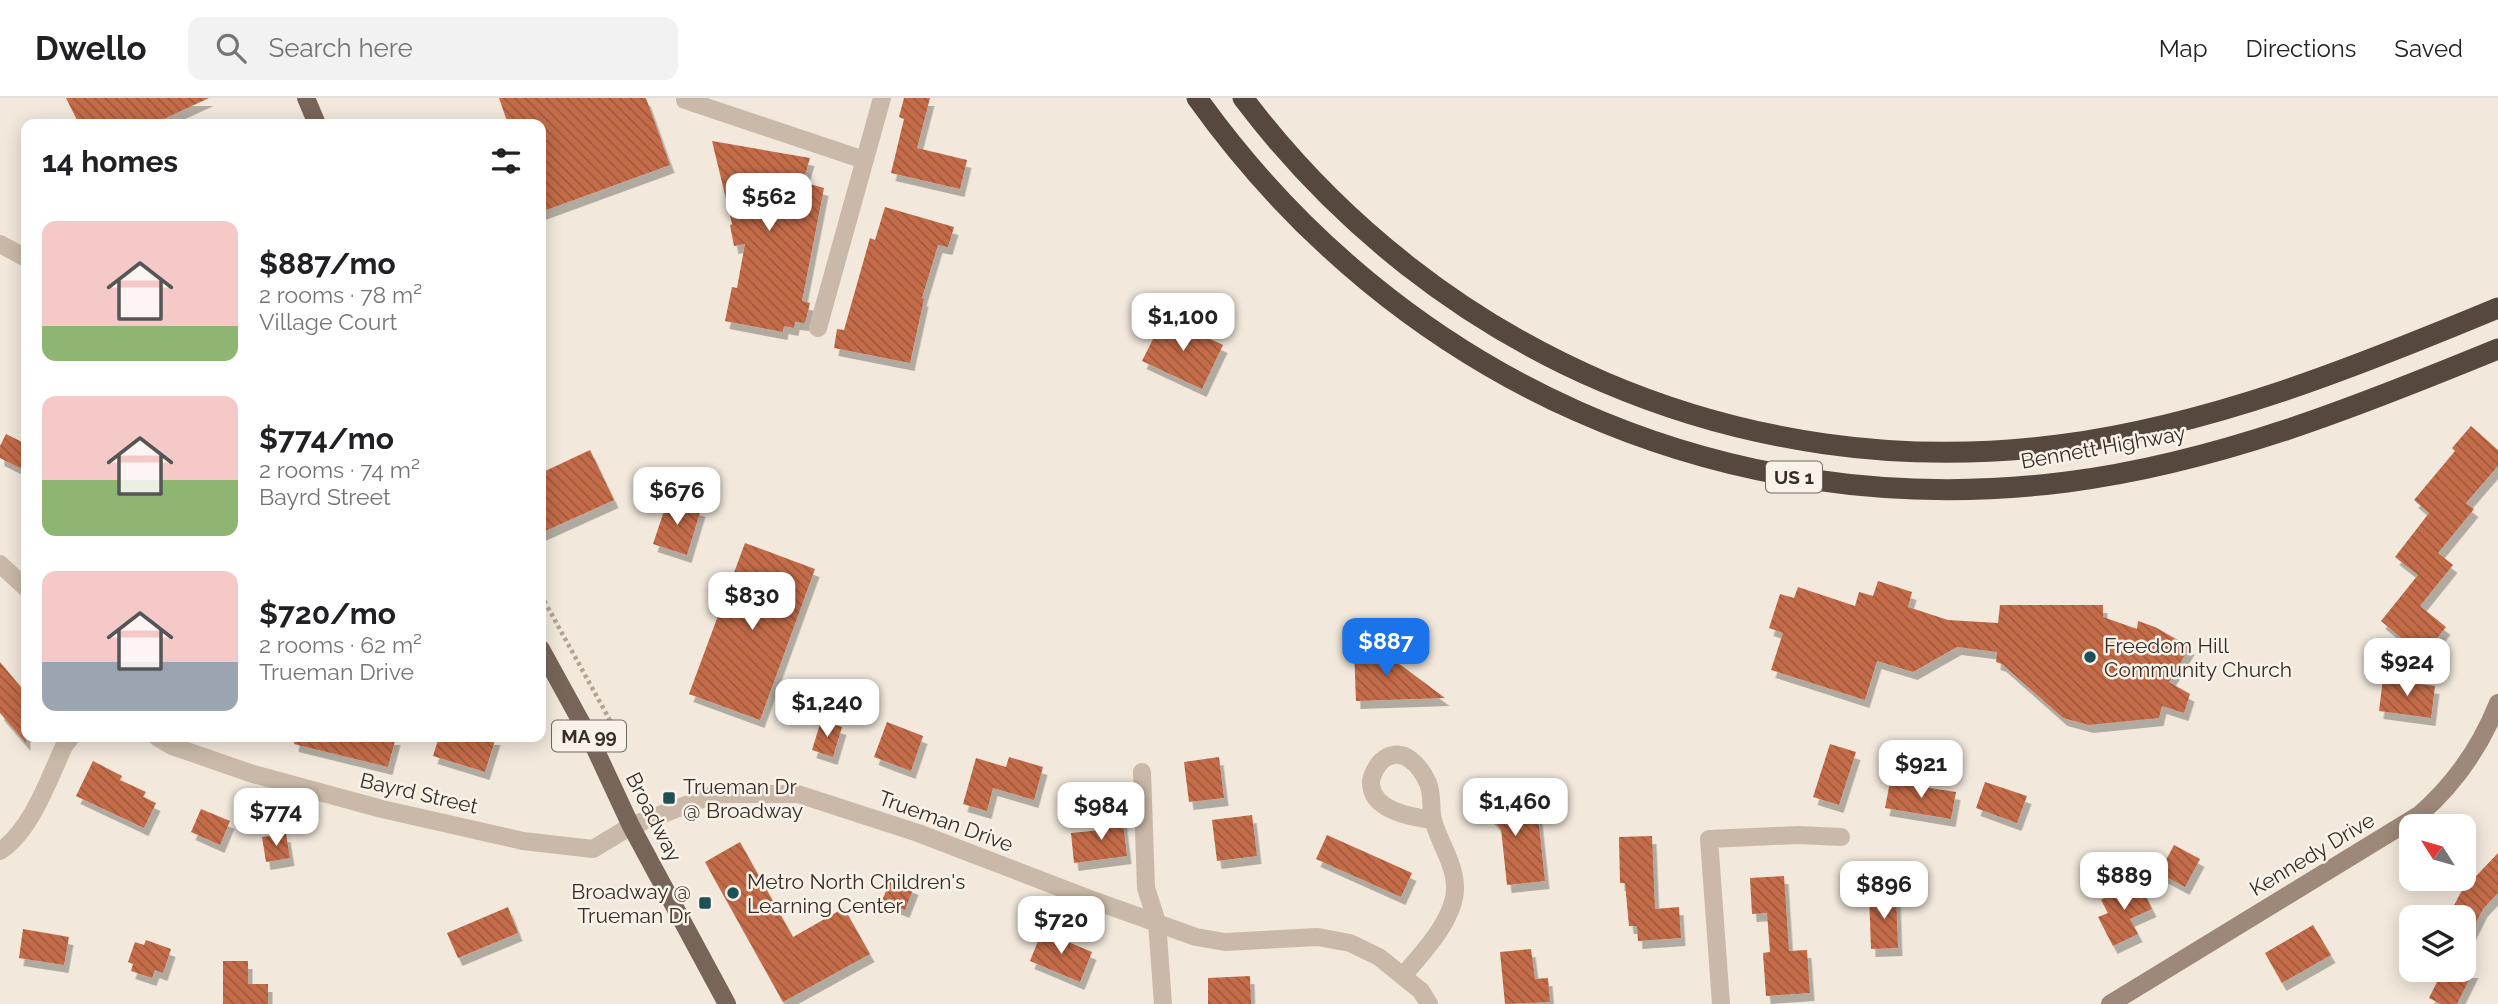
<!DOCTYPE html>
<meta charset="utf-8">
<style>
body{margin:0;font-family:Raleway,sans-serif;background:#f2f2f2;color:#202124;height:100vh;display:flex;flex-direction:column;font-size:26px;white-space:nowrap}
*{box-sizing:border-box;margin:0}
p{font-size:23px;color:#757577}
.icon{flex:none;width:38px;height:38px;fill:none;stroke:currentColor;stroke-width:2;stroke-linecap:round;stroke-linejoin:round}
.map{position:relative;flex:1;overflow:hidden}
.details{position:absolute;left:21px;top:21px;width:525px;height:623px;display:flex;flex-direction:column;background:#fff;border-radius:14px;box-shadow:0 4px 18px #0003}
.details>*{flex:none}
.needle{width:46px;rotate:307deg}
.buttons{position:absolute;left:2399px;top:716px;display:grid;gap:14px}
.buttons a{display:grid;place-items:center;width:77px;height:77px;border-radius:14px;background:#fff;box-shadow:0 4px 18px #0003;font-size:35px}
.price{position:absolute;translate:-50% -60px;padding:0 16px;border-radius:14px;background:#fff;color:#222;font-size:23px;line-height:46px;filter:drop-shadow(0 2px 4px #0008)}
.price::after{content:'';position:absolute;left:50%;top:42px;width:21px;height:16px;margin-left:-10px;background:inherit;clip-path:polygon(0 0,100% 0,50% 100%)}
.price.active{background:#1a73e8;color:#fff}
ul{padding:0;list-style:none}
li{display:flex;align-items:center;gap:21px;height:175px;padding:0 21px}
li span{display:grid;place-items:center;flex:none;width:196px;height:140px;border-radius:14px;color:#555}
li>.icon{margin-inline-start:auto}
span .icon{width:84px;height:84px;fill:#fffc;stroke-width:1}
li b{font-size:30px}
h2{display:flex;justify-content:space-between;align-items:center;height:84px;padding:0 21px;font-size:30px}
header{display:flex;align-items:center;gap:42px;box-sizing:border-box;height:98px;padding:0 35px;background:#fff;border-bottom:2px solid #e0e0e0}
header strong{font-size:33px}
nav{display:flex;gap:38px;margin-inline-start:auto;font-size:24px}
.search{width:490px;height:63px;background:#f2f2f2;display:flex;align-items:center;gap:18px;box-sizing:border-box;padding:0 24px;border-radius:14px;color:#757577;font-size:26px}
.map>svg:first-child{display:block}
</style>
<header>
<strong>Dwello</strong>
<div class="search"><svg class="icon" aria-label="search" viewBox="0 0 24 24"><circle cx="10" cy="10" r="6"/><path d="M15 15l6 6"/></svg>Search here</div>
<nav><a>Map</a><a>Directions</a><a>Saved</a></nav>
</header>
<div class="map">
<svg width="2498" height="906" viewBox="0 0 2498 906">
<defs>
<pattern id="building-back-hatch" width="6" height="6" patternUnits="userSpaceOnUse" patternTransform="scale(1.75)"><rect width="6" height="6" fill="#c46c48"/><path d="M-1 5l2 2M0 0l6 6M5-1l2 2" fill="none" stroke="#a0593c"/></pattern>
<filter id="shadow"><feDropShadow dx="4.5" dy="8" stdDeviation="0" flood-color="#0004"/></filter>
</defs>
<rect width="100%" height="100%" fill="#f2e8dc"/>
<g fill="url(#building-back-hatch)" filter="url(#shadow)">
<path d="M66 0H209L153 26H79Z"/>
<path d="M499 0H646L670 67 541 114V26H508Z"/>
<path d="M904 0H930L917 50 967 62 960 91 891 75 904 21 899 19Z"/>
<path d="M712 43 810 60 803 84 824 90 802 203 810 205 805 225 795 224 794 230 784 228 783 234 725 223 732 189 737 190 745 146 734 148 730 127 732 126Z"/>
<path d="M885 109 954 129 948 149 938 147 922 200 924 201 910 265 834 250 837 231 844 232 870 140 875 142Z"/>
<path d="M1164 219 1223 247 1202 291 1142 263Z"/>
<path d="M2471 328 2498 352V368L2466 405 2474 411 2438 455 2453 467 2420 508 2446 529 2423 558 2381 523 2418 477 2395 459 2429 415 2414 402 2455 353 2452 350Z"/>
<path d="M6 336 26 346V373L0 360V348Z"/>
<path d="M590 352 614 402 541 435V375Z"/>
<path d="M668 401 701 411 687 457 653 446Z"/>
<path d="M745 445 815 471 760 622 689 596Z"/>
<path d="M1878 483 1912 494 1908 509 1948 522 1998 525 2000 507H2103V519L2137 531 2138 523 2155 529 2190 549 2169 584 2190 596 2184 615 2162 608 2159 620 2089 627 2063 620 2002 566 1996 564 1997 554 1957 549 1913 574 1877 563 1865 602 1771 572 1783 535 1769 530 1780 496 1794 500 1798 489 1855 508 1859 494 1873 498Z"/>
<path d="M1366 541 1445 600 1356 603 1354 551Z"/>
<path d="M0 564 26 595V645L0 615Z"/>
<path d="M2383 581 2435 588 2431 620 2379 613Z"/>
<path d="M821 623 842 629 833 659 812 652Z"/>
<path d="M887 624 923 638 911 673 874 659Z"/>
<path d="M295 639H396L388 669 294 646Z"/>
<path d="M439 639H496L485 674 433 658Z"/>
<path d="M1830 646 1856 654 1839 707 1813 699Z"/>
<path d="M1009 659 1043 669 1034 702 993 690 987 713 963 706 976 660 1006 669Z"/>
<path d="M1219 659 1224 700 1189 704 1184 664Z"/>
<path d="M93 663 122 678 120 682 146 694 143 699 156 705 144 730 76 698Z"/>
<path d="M1491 681 1509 704 1511 720 1538 718 1545 783 1507 787 1501 731 1473 698Z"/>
<path d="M1890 684 1956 694 1951 721 1885 710Z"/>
<path d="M1985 684 2027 698 2017 725 1976 710Z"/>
<path d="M201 711 230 723 220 747 191 734Z"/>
<path d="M1122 717 1127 758 1074 765 1071 735 1101 732 1099 720Z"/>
<path d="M1252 717 1257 758 1217 763 1212 722Z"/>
<path d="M286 736 290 760 266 764 262 739Z"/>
<path d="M1327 737 1412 775 1401 799 1316 761Z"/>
<path d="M1652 738 1655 811 1679 809 1681 840 1638 843 1637 828H1629L1625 785H1620L1619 739Z"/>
<path d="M740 744 793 839 844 810 870 856 783 904 705 764Z"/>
<path d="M2174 747 2200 761 2185 789 2159 775Z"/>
<path d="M2498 755V795L2483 811 2464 849V819H2448L2461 794Z"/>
<path d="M1784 778 1789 853 1807 852 1810 895 1766 898 1763 855 1770 854 1767 815 1752 816 1750 780Z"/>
<path d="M891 780 914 789 905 812 882 803Z"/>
<path d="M2137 781 2152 811 2130 821 2138 836 2113 848 2098 819 2108 815 2101 802Z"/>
<path d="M1896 795 1898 850 1871 851 1869 796Z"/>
<path d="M508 809 518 835 458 860 447 835Z"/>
<path d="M2313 827 2331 857 2282 885 2265 855Z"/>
<path d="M23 831 69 839 64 867 19 860Z"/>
<path d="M1042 833 1092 854 1080 884 1030 863Z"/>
<path d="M146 842 171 851 163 875 155 872 152 880 131 873 133 866 128 864 135 844 144 847Z"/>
<path d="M1531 851 1535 881 1548 880 1550 904 1505 906 1500 854Z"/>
<path d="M223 863H248V886H268V906H223Z"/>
<path d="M2443 872H2474L2457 906H2441L2429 900Z"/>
<path d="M1250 878 1251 906H1208V880Z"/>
</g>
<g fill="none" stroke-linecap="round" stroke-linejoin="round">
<path stroke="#b5a392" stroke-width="4.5" stroke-dasharray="3.5 3.5" stroke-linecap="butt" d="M541 497 623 646"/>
<g stroke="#cab9a8" stroke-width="18">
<path d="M685 0V2L864 62"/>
<path d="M0 146 26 160"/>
<path d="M818 230 882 0"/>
<path d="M0 466 26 490"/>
<path d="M157 639 172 648 253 676 382 711 523 743 593 751 631 728 715 696H798L918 735 1087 800 1196 839 1225 844 1318 839 1350 845 1379 859 1421 893 1429 906"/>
<path d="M1142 674 1146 790 1157 824 1163 906"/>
<path d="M0 753C31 733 49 681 64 648L71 639"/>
<path d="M1403 878C1421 856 1445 832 1453 804 1462 775 1440 748 1433 722 1430 710 1433 697 1428 685 1421 669 1403 647 1384 661 1378 665 1372 676 1371 683 1370 713 1412 719 1433 722"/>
<path d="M1721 906 1709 741 1798 737 1841 739"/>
</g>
<path stroke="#9d8879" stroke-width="18" d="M2110 906 2419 717C2455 686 2480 650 2498 605"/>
<g stroke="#786559" stroke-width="18">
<path d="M306 0 317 26"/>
<path d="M541 551 591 642 631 728 727 906"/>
</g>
<g stroke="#57483f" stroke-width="21">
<path d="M1197 0C1397 280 1723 428 2067 384 2217 365 2359 308 2498 251"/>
<path d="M1243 0C1435 254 1742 388 2059 347 2212 327 2356 269 2498 210"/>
</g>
</g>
<g fill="#1e5057" stroke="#f9f2e8" stroke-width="2.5">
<circle cx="2090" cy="559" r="7"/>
<rect x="662" y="693" width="14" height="14" rx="3.5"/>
<circle cx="733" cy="795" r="7"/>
<rect x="698" y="798" width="14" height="14" rx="3.5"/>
</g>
<g text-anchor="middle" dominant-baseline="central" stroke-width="5" stroke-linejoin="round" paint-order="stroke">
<g fill="#f9f2e8" stroke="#706862" stroke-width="2">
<rect x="1766" y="363.5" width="56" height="31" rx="5"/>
<rect x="552" y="622.5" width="74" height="31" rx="5"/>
</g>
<g font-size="19" font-weight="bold" fill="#362d28">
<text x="1794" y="379">US 1</text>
<text x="589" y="638">MA 99</text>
</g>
<g font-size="21" fill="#362d28" stroke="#f9f2e8">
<text transform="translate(2103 349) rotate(-10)">Bennett Highway</text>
<text transform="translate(419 695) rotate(13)">Bayrd Street</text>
<text transform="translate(654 719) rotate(63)">Broadway</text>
<text transform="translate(946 723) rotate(20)">Trueman Drive</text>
<text transform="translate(2312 756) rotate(-31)">Kennedy Drive</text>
</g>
<g font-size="21" fill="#362d28" stroke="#f9f2e8" text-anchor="start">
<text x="2104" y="547">Freedom Hill<tspan x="2104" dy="24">Community Church</tspan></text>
<text x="683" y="688">Trueman Dr<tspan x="683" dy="24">@ Broadway</tspan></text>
<text x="747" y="783">Metro North Children's<tspan x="747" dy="24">Learning Center</tspan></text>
<text x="691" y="793" text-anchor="end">Broadway @<tspan x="691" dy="24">Trueman Dr</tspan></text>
</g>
</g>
</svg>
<div class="buttons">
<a><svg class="needle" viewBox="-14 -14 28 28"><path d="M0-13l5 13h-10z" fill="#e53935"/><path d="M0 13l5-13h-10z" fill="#757577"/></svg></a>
<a><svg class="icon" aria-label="layers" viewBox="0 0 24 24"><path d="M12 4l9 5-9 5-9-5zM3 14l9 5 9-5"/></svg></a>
</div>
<b class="price" style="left:769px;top:135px">$562</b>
<b class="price" style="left:1183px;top:255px">$1,100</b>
<b class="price" style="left:677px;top:429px">$676</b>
<b class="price" style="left:752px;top:534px">$830</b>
<b class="price active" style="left:1386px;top:580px">$887</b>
<b class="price" style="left:2407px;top:600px">$924</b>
<b class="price" style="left:827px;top:641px">$1,240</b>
<b class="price" style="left:1921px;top:702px">$921</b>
<b class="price" style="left:1515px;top:740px">$1,460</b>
<b class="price" style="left:1101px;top:744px">$984</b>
<b class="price" style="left:276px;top:750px">$774</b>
<b class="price" style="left:2124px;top:814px">$889</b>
<b class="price" style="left:1884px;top:823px">$896</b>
<b class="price" style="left:1061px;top:858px">$720</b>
<section class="details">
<h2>14 homes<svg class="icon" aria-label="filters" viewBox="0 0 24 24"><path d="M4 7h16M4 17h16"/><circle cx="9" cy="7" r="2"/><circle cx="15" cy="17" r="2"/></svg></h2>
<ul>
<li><span style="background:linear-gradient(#f6c9c9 75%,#8fb573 0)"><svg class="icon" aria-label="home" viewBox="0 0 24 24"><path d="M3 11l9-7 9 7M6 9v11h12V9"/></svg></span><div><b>$887/mo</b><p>2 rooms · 78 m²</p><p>Village Court</p></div></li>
<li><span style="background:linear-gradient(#f6c9c9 60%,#8fb573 0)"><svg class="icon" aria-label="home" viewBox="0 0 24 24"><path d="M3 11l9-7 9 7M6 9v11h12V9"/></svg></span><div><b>$774/mo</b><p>2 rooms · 74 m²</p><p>Bayrd Street</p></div></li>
<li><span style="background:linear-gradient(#f6c9c9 65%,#9aa5b1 0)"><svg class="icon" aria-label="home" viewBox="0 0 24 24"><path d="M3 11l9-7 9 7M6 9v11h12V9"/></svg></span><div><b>$720/mo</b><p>2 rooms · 62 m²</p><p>Trueman Drive</p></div></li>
</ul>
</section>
</div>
